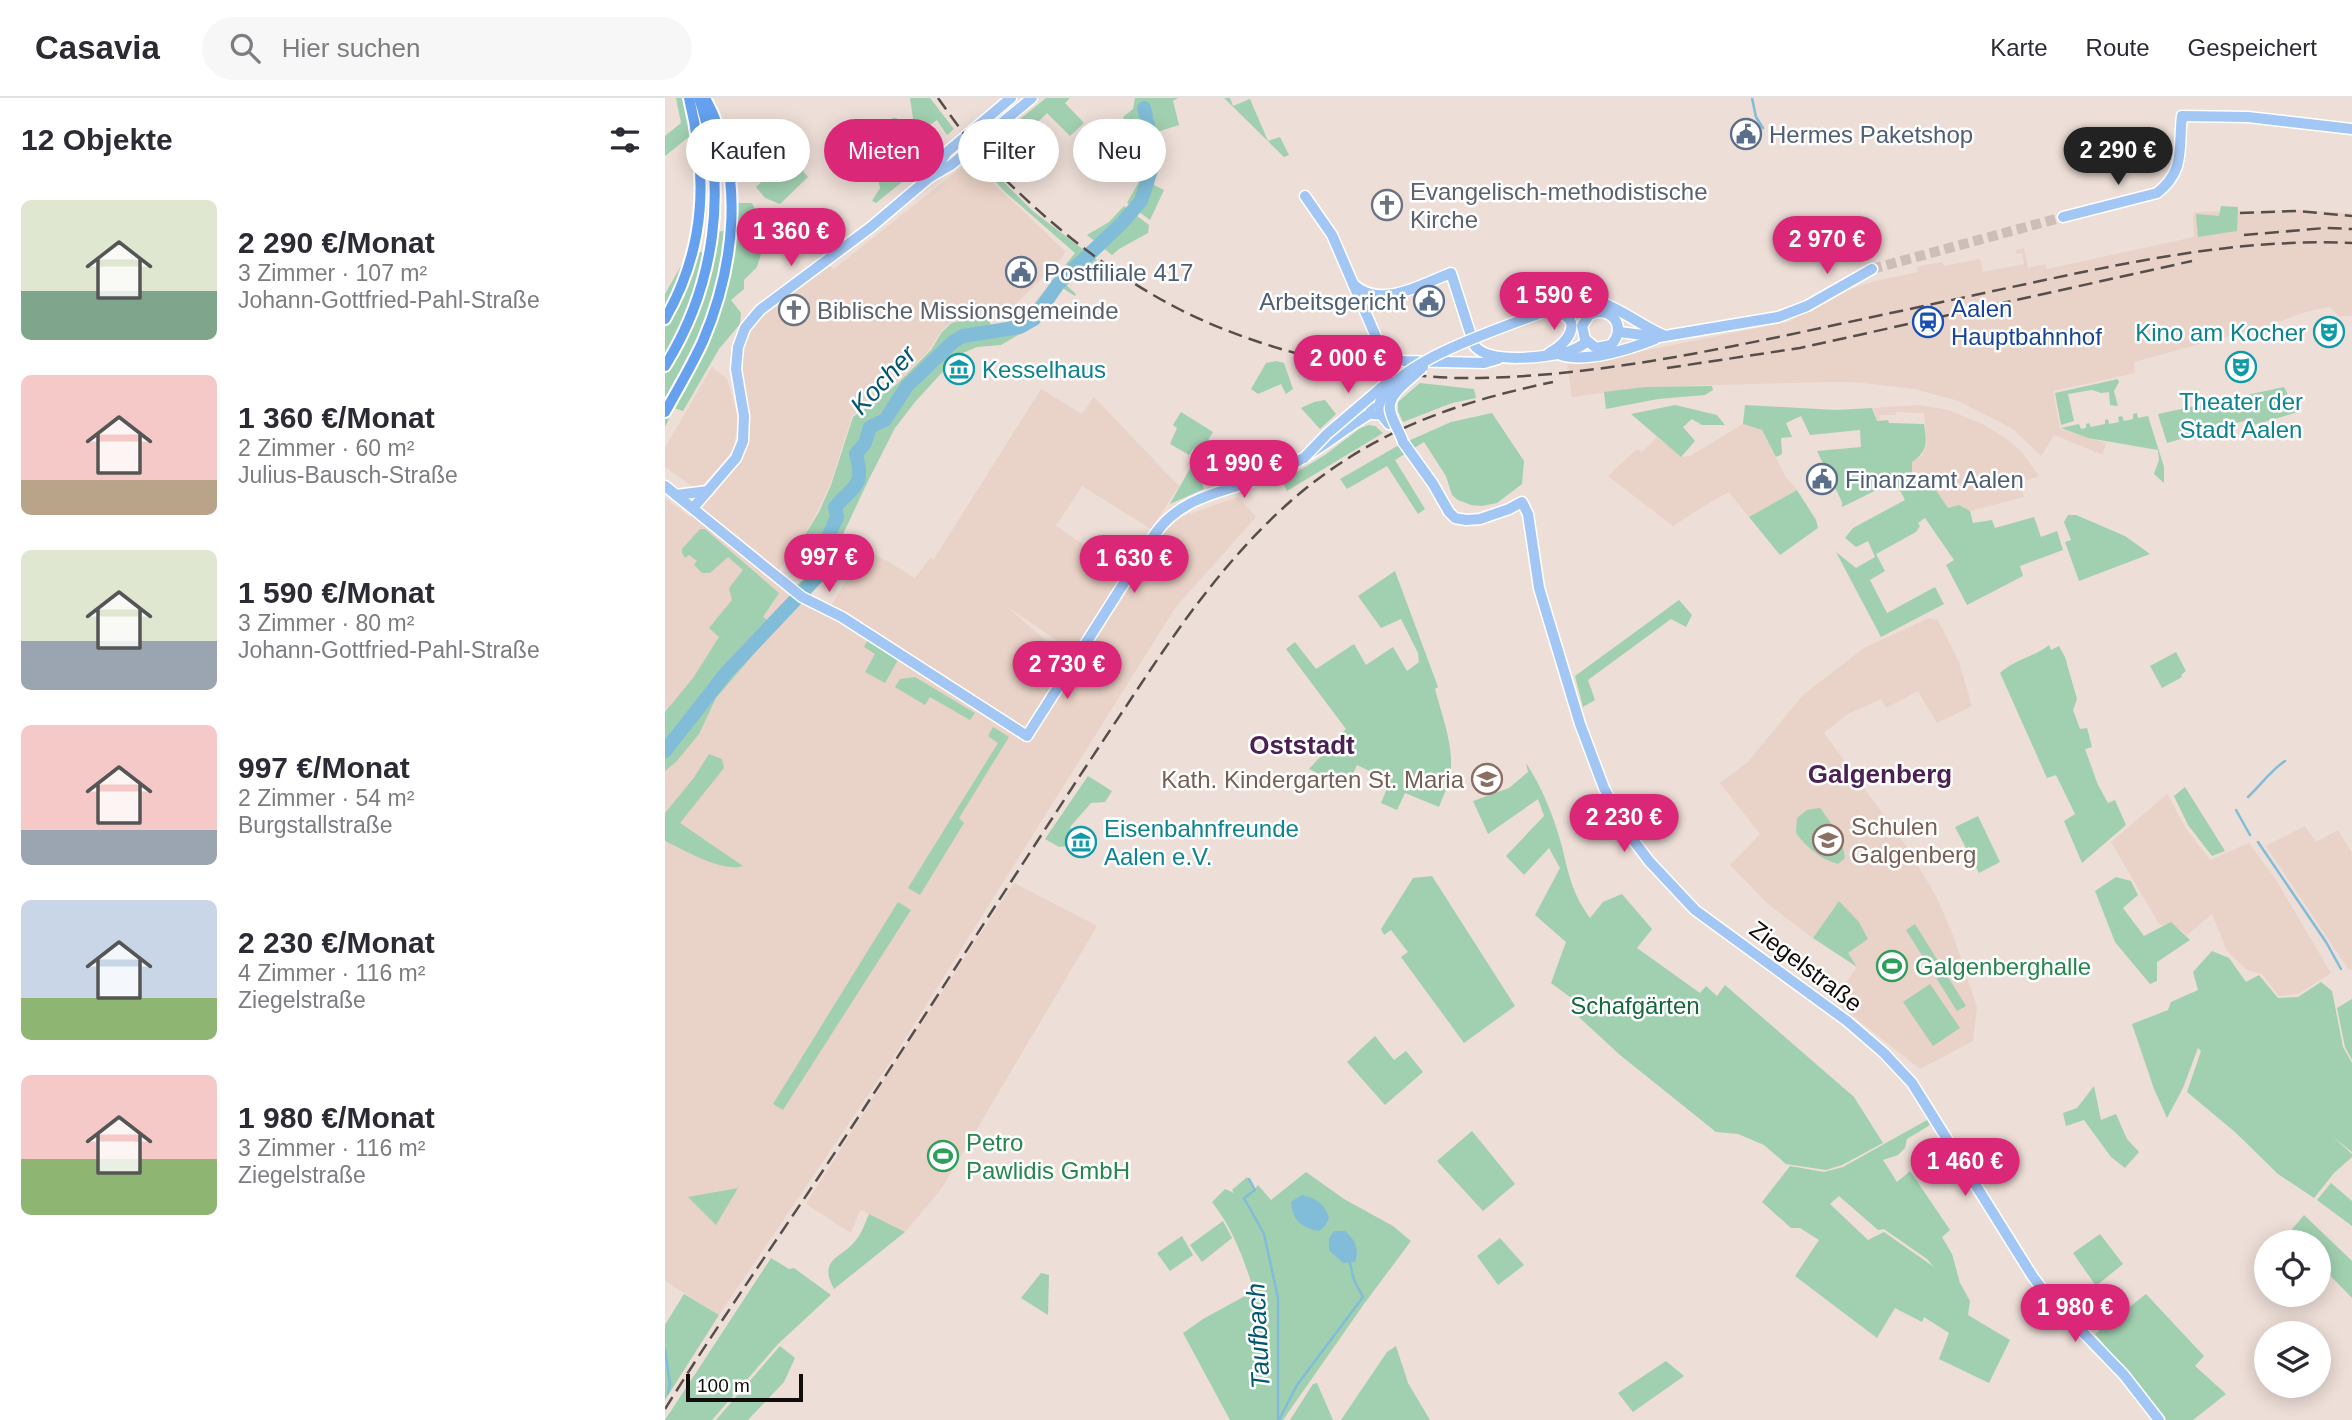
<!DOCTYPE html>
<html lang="de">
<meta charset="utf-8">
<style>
body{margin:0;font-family:Helvetica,sans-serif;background:#f7f7f7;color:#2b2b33;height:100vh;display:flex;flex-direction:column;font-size:26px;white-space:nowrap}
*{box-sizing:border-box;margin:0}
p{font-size:23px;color:#7c7c81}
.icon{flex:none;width:38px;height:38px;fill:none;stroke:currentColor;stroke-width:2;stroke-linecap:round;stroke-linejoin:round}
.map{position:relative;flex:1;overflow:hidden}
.details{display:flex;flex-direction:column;background:#fff;width:665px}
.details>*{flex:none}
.banner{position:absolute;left:21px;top:21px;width:665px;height:63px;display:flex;gap:14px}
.controls{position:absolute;left:1589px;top:1132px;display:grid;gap:14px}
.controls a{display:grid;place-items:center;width:77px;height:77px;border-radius:50%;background:#fff;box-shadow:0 4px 18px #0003;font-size:35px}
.scale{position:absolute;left:21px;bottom:18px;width:117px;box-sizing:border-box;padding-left:7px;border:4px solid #120d0b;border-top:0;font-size:19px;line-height:24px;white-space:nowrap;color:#120d0b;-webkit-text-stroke:5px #fff;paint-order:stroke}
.price{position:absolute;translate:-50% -60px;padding:0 16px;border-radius:24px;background:#db2777;color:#fff;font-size:23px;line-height:46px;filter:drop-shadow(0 2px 4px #0008)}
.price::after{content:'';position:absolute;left:50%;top:42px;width:21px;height:16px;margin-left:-10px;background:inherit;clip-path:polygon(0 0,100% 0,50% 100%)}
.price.current{background:#222;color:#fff}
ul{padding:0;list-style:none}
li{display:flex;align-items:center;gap:21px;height:175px;padding:0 21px}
li span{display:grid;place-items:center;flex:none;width:196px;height:140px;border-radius:10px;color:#555}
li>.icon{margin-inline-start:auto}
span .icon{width:84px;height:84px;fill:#fffc;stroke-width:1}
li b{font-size:30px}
h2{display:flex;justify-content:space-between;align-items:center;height:84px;padding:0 21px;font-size:30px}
.tag{padding:0 24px;border-radius:32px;background:#fff;box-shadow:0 4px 18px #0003;font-size:24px;line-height:63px}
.tag.current{background:#db2777;color:#fff}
header{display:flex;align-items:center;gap:42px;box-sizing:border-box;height:98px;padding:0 35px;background:#fff;border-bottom:2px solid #e1e1e2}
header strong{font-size:33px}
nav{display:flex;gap:38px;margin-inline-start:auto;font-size:24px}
.search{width:490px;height:63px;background:#f7f7f7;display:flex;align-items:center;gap:18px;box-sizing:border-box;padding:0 24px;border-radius:38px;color:#7c7c81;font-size:26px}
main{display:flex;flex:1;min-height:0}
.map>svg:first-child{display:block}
</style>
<header>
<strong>Casavia</strong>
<div class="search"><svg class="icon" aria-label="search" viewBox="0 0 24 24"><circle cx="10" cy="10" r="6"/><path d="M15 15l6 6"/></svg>Hier suchen</div>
<nav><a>Karte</a><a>Route</a><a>Gespeichert</a></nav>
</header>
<main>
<section class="details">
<h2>12 Objekte<svg class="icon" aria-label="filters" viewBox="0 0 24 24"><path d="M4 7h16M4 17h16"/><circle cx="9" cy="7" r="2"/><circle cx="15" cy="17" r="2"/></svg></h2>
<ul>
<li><span style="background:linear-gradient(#dfe7d0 65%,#7fa58c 0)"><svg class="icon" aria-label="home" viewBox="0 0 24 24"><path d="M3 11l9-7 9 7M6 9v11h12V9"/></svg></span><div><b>2 290 €/Monat</b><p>3 Zimmer · 107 m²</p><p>Johann-Gottfried-Pahl-Straße</p></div></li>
<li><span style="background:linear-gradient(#f6c9c9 75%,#b9a48a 0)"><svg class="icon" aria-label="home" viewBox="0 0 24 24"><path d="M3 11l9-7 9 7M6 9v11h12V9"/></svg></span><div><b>1 360 €/Monat</b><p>2 Zimmer · 60 m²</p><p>Julius-Bausch-Straße</p></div></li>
<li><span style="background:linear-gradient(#dfe7d0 65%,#9aa5b1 0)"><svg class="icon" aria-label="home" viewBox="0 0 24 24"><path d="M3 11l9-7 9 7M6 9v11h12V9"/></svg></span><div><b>1 590 €/Monat</b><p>3 Zimmer · 80 m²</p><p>Johann-Gottfried-Pahl-Straße</p></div></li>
<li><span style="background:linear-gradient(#f6c9c9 75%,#9aa5b1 0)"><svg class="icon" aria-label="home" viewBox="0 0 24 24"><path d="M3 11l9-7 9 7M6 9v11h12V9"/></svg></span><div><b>997 €/Monat</b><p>2 Zimmer · 54 m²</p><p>Burgstallstraße</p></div></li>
<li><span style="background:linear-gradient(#c9d6e8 70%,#8fb573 0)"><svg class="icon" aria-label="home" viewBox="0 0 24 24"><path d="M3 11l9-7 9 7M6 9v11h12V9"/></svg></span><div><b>2 230 €/Monat</b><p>4 Zimmer · 116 m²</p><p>Ziegelstraße</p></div></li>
<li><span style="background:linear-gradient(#f6c9c9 60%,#8fb573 0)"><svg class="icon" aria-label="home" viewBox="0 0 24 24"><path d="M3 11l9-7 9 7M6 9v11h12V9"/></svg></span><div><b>1 980 €/Monat</b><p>3 Zimmer · 116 m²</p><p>Ziegelstraße</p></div></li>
</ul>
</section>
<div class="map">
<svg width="1687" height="1322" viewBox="0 0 1687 1322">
<rect width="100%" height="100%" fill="#edded7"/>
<g fill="#e9d2c7">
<path d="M307 61 323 80 400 153 398 159 342 215 337 218 324 216 307 218 287 225 277 232 265 251 232 285 187 318 165 387 153 412 136 443 109 478 163 513 200 450 250 480 265 460 269 461 376 291 417 316 429 299 514 388 486 431 417 388 391 428 462 476 411 555 341 508 379 541 411 562 492 438 516 419 573 399 591 419 510 510 228 960 54 1217 0 1183V400L25 419 76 360 73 260 75 226 157 162 169 171Z"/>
<path d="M1636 112 1687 115V218H1674L1665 209 1644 213 1608 226 1469 264 1470 275 1388 293 1395 331 1441 345 1438 357 1389 337 1376 358 1348 331 1294 303 1250 291 1189 284H1163L980 289 907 299 902 266 948 259 1123 224 1173 195 1211 183 1253 174 1252 169 1260 167 1277 164 1279 168 1315 161 1318 174 1359 166 1357 155 1351 156V152L1359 150 1363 170 1380 166 1382 171 1529 139 1528 114Z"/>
<path d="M47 269 62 281 73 320 71 336 68 352 36 389H28L0 369V350Z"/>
<path d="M1255 307 1283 312 1317 326 1342 341 1356 353 1374 378 1354 385 1359 399 1305 413 1294 407 1283 410 1268 388 1260 389 1247 382V364L1257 358 1262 345 1259 315 1231 314 1230 317H1215L1214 322H1212L1209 310Z"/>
<path d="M1078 326 1097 332 1120 378 1132 392 1084 419 1064 394 1042 406 1008 428 943 378 972 351 977 354 992 339 1016 359 1025 358Z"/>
<path d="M1264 520 1273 522 1294 564 1307 608 1272 625 1253 593 1221 610 1216 601 1181 617 1159 635 1242 749 1271 798 1288 837 1312 909 1308 943 1255 971 1169 903 1192 869 1182 855 1203 841 1194 824 1174 803 1148 840 1104 807 1065 767 1095 736 1055 685 1083 664 1138 597 1199 550Z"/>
<path d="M1502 696 1520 729 1545 762 1584 745 1611 782 1666 875 1633 896 1614 898 1597 876 1582 872 1562 853 1547 816 1522 837 1506 825 1500 828 1494 826 1446 744Z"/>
<path d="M1640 728 1651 744 1673 732 1687 755V871L1684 872 1601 748Z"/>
<path d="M349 785 432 828 277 1090 240 1134 195 1112 186 1135 141 1106 228 968Z"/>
</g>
<g fill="#a1d0b0" fill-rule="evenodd">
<path d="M11 0H18L25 38 0 58V38L16 25Z"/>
<path d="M245 0H265L289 31 282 37 272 22 256 33 266 49 265 54 259 57 251 41Z"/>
<path d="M381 0H405L400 5 419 25 405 38 382 15 371 26 392 47 376 59 371 53 372 50 351 27 328 48 326 45Z"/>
<path d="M470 0H513L508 3 514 27 492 34V64L487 86 499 92 485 122 462 105 481 71 462 57 460 59 454 54 470 53 476 38 472 35 467 23H459L458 19 468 11Z"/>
<path d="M559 0H565L568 8 585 1 603 43 615 39 624 57 619 59Z"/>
<path d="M227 20H232L242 75 237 84 211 105 207 103 215 90 213 80 220 72 232 79 234 74Z"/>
<path d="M125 57 143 79 115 106 100 100 91 89Z"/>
<path d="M312 58 369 114 432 162 426 168 412 174 401 187 411 196 410 198 396 189 380 215 369 206 410 155 340 94 309 60Z"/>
<path d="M71 105H87L95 121 106 122 116 111 122 112 132 126 126 133V136L122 134 108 142 97 153 92 169 79 182V191L66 202 76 215 75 226 54 251 18 313 9 310 0 329V196L24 154H45L48 134 69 132 68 156Z"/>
<path d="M459 108 484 127 483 135 454 151 447 157 422 137 444 124Z"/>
<path d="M1556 108 1573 109 1572 133 1533 139 1531 116 1554 118Z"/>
<path d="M363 215 373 225 336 247 312 249 293 257 250 304 230 330 204 381 179 434 174 456 142 500 128 490 144 477 148 469 130 453 154 414 166 387 188 319 232 286 266 252 277 234 287 225 324 217 326 232 342 230 341 221Z"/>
<path d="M611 263 619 265 628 291 621 296 616 286 593 296 586 291 601 265Z"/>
<path d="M1453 281 1454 284 1449 293 1453 308 1445 307 1444 294 1436 295 1427 292 1403 296 1409 323 1396 327 1390 295Z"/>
<path d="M755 285 809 291 811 300 787 305 738 324 733 313V304Z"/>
<path d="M1047 288 1048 292 1040 297 993 301 941 311 939 294 980 289Z"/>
<path d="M1619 289 1629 308 1616 314 1631 310 1633 314 1589 327 1587 322 1589 320 1502 345 1493 316Z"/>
<path d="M660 302 671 316 655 331 636 310 649 304Z"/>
<path d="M1010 307 1052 317 1060 327H1037L1027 321 1018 329 1030 343 1016 359 966 316Z"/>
<path d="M1080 307 1171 312 1207 310 1212 323 1223 322 1224 325 1259 326C1262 344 1263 353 1247 364V382L1260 389 1268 388 1283 410 1294 407 1305 413 1308 425 1327 422 1330 430 1369 419 1376 439 1392 433 1398 452 1355 468 1358 478 1302 507 1281 467 1289 462 1260 420 1253 425 1255 428 1251 434 1211 456 1220 473 1205 482 1222 515 1270 489 1279 506 1216 539 1171 454 1191 470 1210 459 1203 443 1191 449 1180 440 1188 430 1240 402 1230 383 1177 409V404L1152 353 1196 349 1195 332 1145 337 1136 318 1121 325 1127 339 1116 340 1117 356 1111 359 1097 332 1078 326Z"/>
<path d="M516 314 548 334 538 350 528 351 524 357 505 346 512 330 508 327Z"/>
<path d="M827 315 859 363 857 386 832 405 817 408 806 407 793 402 787 397 781 378 759 344 730 362 760 411 753 416 722 368 682 391 675 381 734 347 786 324Z"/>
<path d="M1472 315 1473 320 1483 318 1499 369V385L1489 376 1494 362 1493 352 1423 340 1396 330 1414 326 1416 331 1421 330V326L1424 325 1426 329 1440 326V322L1443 321 1444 326 1454 324 1453 319 1457 318 1459 323 1468 321V316Z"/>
<path d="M703 327 710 328 718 335 622 393 617 383 660 357 694 331Z"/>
<path d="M527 367 532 370 539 391 505 406Z"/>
<path d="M1132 392 1151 422 1153 430 1115 457 1084 419Z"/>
<path d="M1403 417H1411L1460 438 1485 456 1414 483 1400 444 1406 442 1399 424Z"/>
<path d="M35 431H40L114 495 98 519 112 529 51 600 34 636 11 664 0 673V614L28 580 54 539 44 530 67 502 64 490 78 472 63 459 45 475H37L29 467 32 463 24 457 20 460 17 455V451Z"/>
<path d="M730 473 773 589 770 591C777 618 790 650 785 678 783 688 778 699 774 709L740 695 732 712 716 705 725 683 692 667 682 689 644 671 681 631 621 551 630 544 651 571 689 546 701 567 728 549 742 573 754 564 753 555 736 521 716 530 693 498Z"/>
<path d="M1014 502 1027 517 1021 529 1006 521 923 582 930 602 918 609 910 578Z"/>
<path d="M203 542 234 560 220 585 200 574 210 556 199 549Z"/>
<path d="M1384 547 1386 552 1394 548 1400 559 1412 601 1408 612 1415 631 1422 630 1427 649 1420 651 1433 687 1443 705 1450 702 1461 727 1417 765 1399 723 1410 716 1391 677 1382 680 1335 575C1349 562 1369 559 1384 547Z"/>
<path d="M1511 554 1521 573 1516 577 1517 579 1497 590 1485 568Z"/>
<path d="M250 579 310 615 305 622 265 599 260 607 230 589 235 581Z"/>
<path d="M328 629 344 639 294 720 299 725 255 797 243 790 333 645 323 638Z"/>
<path d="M44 656 57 661 59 670 15 725 78 768C58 775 19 752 0 743V715L28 681Z"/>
<path d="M861 665C877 689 888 717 896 745 904 776 906 794 925 820L938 804 957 796 987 831 972 850 1035 895 1041 888 1052 898 1060 887 1189 999 1218 1045 1177 1067 1161 1072 1121 1066 1099 1047 1073 1036 1051 1034 955 957 905 911 909 902 886 885 901 844 870 817 895 770 884 750 859 777 841 758 879 718 873 701 823 736 808 703 844 690 863 674Z"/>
<path d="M423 678 447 693 440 704 426 705 405 729 409 737 403 748 394 749 380 741Z"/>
<path d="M1520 689 1560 753 1547 758 1523 727 1509 698Z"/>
<path d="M1155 710 1176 739 1180 760 1173 766C1155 761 1142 750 1131 735L1132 720 1142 712Z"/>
<path d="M1313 718 1335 764 1314 775 1290 729Z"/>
<path d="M767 778 850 908 799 945 736 859 743 854 726 832 719 837 716 831 748 780Z"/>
<path d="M1451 779 1466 783 1473 797 1458 810 1479 838 1506 824 1525 842 1492 864V883L1485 886 1450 844 1430 793Z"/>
<path d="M1174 803 1194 824 1203 841 1183 855 1192 869 1148 840Z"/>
<path d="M233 804 246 812 118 1012 108 1006Z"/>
<path d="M1250 826 1301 908 1292 913 1241 832Z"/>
<path d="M1547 853 1564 860 1581 884 1594 877 1613 900 1633 899 1656 884 1667 893 1678 949 1687 965V1054L1668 1039 1687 1056V1059L1669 1075 1649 1100 1613 1076 1570 1034 1522 994 1536 953 1533 950 1518 990 1502 1020 1489 991 1467 926 1503 912 1506 904 1533 892 1528 874Z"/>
<path d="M1265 886 1295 930 1268 948 1238 904Z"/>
<path d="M1687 901V962L1680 949 1672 910Z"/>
<path d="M710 938 729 962 741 953 758 974 720 1007 682 964Z"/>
<path d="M1429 988 1436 1022 1451 1016 1462 1041 1474 1054 1460 1070 1446 1059 1419 1022 1401 1028 1398 1015 1412 1010Z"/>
<path d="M1262 1022 1265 1027 1242 1041 1240 1050 1233 1057 1218 1062 1232 1084 1245 1073 1285 1132 1277 1139 1287 1156 1295 1185 1305 1203 1303 1217 1345 1242 1324 1285 1274 1261 1284 1235 1259 1219 1257 1224 1230 1210 1212 1240 1130 1178 1154 1142 1135 1130H1126L1097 1104 1125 1068 1159 1074 1178 1069ZM1174 1098 1213 1132 1219 1131 1262 1161 1269 1169 1219 1134 1203 1142 1165 1106Z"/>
<path d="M807 1033 850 1086 818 1113 772 1063Z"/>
<path d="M641 1074 679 1101 728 1128 746 1143 699 1206 618 1322H565L518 1235 538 1221 589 1193C579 1161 568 1131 547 1104L560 1091 569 1095 567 1092 582 1079 589 1092 593 1087 606 1102Z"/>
<path d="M1666 1085 1687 1103V1128L1652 1102Z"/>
<path d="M73 1090 51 1127 23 1099Z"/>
<path d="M204 1116 240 1134 169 1191C152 1160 178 1160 191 1142 197 1135 200 1125 204 1116Z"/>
<path d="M1639 1117 1687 1163V1200L1654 1166V1144H1632L1623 1136Z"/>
<path d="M558 1123 567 1140 537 1164 525 1147Z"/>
<path d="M1435 1136 1458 1166 1431 1188 1408 1155Z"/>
<path d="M517 1138 528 1157 505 1173 492 1155Z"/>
<path d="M835 1140 859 1167 833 1187 812 1158Z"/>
<path d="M106 1160 124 1171 129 1170 166 1197 113 1246 47 1322H0Z"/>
<path d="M376 1175 384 1177 383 1217 356 1200Z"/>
<path d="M19 1196 54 1217 0 1302V1227Z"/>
<path d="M1481 1196 1539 1258 1530 1268 1561 1296 1528 1322H1499L1475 1289 1430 1236Z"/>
<path d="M115 1248 130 1260 119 1284 83 1322H51Z"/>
<path d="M731 1248 743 1285 765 1322H676L722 1254Z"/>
<path d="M1001 1263 1019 1278 968 1314 953 1295Z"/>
<path d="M652 1285 668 1322H625L648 1286Z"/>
</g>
<g fill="#81bdd8">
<path d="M637 1097C652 1101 659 1105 664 1120L660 1128 654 1133C637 1130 627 1122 626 1104Z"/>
<path d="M669 1133H680C690 1141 695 1152 690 1164L678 1165 664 1152V1140Z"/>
</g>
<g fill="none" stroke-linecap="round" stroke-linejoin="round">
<g stroke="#81bdd8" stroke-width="2.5">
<path d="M1087 0 1091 19 1098 30"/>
<path d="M1583 699C1596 687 1605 673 1620 663"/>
<path d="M1571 712 1585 737"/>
<path d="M1593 744 1661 844 1676 871"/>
<path d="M584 1081 590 1092 579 1100 599 1136 613 1200V1322"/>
<path d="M0 1251 5 1286 3 1295"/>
<path d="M614 1322 632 1287 698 1199 689 1182 685 1165"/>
</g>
<g stroke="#81bdd8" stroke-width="14">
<path d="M479 10 481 18"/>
<path d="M0 653 61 575 151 480 152 464 172 419 170 409C190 386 200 389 191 356L200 345 205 329 220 322 242 288 288 244 298 238 355 229 369 221 393 186 456 126 476 103 488 66 483 26"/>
</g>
<path stroke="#ccbfb8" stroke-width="10" stroke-dasharray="10 5" stroke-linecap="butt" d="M1207 171 1398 119"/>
<g stroke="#fff" stroke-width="13">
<g id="major">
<path d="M265 79 282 54 346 0"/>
<path d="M640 98 667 137 718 255 727 260 739 263 819 265 833 261"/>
<path d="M1398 119 1492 95C1521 72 1513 51 1517 18L1583 19 1687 31"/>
<path d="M688 186C715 212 757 186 786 175L809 247C823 267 880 259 902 254 909 252 916 248 922 244"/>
<path d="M887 208C923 181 966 224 998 237"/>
<path d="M875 215C894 208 907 207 924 217 946 206 963 229 946 247L931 250 920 241 917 228 924 217"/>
<path d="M954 234 994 239 1113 219 1142 208 1207 171"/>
<path d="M884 255C905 245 921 217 886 214"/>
<path d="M896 257C922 265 965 251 990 241"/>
<circle cx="711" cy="311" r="5.5"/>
<path d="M715 315 724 326"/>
<path d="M738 344 768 386 784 414 790 420 801 422 815 421 844 411 857 404 863 416 874 490 915 626 939 690 963 735 984 763 1030 812 1182 923 1219 955 1247 985 1368 1179 1381 1196 1459 1277 1494 1322"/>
<path d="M0 388 137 499 177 519 362 638 490 436C521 392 571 394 616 372 649 357 675 333 706 315"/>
<path d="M11 397 43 393"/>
<path d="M28 410 71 360 78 343 79 318 71 271 73 249 80 230 95 212 206 129 265 79 286 67 367 0"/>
</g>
</g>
<g stroke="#fff" stroke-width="14">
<g id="highway">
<path d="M0 221C41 150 43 78 24 0"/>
<path d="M0 268C50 188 64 90 34 0"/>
<path d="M0 314C13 291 27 267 38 243 70 168 81 74 40 0"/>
</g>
</g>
<use href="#major" stroke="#a3c7f5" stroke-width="10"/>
<use href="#highway" stroke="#65a1ee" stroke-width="10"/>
<g stroke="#564e4a" stroke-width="2.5" stroke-dasharray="14 7" stroke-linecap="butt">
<path d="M273 0C289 22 305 46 325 66 378 121 444 175 512 210 597 254 718 282 814 280 919 278 1021 258 1123 237 1198 221 1273 205 1347 189 1460 165 1571 140 1687 145"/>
<path d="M1575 115 1631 113 1687 118"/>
<path d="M1579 137 1660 130 1687 131"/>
<path d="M1002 270 1135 250 1527 163"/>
<path d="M0 1311C48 1234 100 1159 151 1083 211 993 269 903 327 813 372 744 416 675 462 607 512 531 564 455 634 396 711 332 792 304 888 284"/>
</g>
<g stroke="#fff" stroke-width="13" stroke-linecap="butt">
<g id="major-bridge">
<path d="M714 307C727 264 835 231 875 215"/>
<path d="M738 344C735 334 727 323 725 312 722 295 748 280 758 269"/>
<path d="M639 360 662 336 724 283"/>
</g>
</g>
<use href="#major-bridge" stroke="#a3c7f5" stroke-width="10"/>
</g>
<defs>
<g id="civic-ring" transform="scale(1.575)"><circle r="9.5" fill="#fff" stroke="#5c6f8a" stroke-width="1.5"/><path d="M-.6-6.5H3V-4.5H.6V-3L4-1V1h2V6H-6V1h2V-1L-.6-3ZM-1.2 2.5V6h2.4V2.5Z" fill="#5c6f8a"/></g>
<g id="church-ring" transform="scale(1.575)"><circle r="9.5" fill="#fff" stroke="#6b7280" stroke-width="1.5"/><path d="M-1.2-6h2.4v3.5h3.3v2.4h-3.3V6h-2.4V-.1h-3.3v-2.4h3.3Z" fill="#6b7280"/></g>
<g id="station-ring" transform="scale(1.575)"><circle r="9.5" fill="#fff" stroke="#1a4fb4" stroke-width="1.5"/><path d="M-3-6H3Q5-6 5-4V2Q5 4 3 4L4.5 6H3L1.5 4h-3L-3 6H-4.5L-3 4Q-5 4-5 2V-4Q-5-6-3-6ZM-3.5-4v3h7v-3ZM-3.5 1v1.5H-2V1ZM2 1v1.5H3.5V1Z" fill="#1a4fb4"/></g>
<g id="theatre-ring" transform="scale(1.575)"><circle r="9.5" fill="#fff" stroke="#0f9aa8" stroke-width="1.5"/><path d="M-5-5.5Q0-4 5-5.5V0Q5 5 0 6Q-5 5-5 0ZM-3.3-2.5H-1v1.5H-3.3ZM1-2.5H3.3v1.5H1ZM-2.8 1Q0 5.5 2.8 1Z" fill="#0f9aa8"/></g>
<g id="museum-ring" transform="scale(1.575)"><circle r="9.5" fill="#fff" stroke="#0f9aa8" stroke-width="1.5"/><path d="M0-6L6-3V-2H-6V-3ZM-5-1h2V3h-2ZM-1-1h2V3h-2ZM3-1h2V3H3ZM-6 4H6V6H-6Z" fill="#0f9aa8"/></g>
<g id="school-ring" transform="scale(1.575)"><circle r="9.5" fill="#fff" stroke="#8d6e63" stroke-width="1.5"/><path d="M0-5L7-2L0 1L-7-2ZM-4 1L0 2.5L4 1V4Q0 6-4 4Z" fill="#8d6e63"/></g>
<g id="stadium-ring" transform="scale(1.575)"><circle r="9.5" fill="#fff" stroke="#2e9e5b" stroke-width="1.5"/><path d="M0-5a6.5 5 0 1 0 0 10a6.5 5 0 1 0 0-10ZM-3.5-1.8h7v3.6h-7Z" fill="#2e9e5b"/></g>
</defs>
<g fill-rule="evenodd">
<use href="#civic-ring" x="1081" y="36"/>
<use href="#church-ring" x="722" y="107"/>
<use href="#civic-ring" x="356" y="174"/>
<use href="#civic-ring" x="764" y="203"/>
<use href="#church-ring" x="129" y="212"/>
<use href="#station-ring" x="1263" y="224"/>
<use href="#theatre-ring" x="1664" y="234"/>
<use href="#theatre-ring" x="1576" y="269"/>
<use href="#museum-ring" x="294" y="271"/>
<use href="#civic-ring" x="1157" y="381"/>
<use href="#school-ring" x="822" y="681"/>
<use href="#school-ring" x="1163" y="742"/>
<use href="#museum-ring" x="416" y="744"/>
<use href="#stadium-ring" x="1227" y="868"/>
<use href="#stadium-ring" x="278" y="1058"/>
</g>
<g text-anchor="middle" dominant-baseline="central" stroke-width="5" stroke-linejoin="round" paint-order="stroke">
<g font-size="24" fill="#4e5e75" stroke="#fff" text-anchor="start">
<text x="1104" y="36">Hermes Paketshop</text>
<text x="379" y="174">Postfiliale 417</text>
<text x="741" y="203" text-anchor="end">Arbeitsgericht</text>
<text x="1180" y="381">Finanzamt Aalen</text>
</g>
<g font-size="24" fill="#5b616d" stroke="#fff" text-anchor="start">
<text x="745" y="93">Evangelisch-methodistische<tspan x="745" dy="28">Kirche</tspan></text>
<text x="152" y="212">Biblische Missionsgemeinde</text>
</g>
<g font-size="24" fill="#164399" stroke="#fff" text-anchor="start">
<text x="1286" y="210">Aalen<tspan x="1286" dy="28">Hauptbahnhof</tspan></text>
</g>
<g font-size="24" fill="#0d838f" stroke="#fff" text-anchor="start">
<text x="1641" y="234" text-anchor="end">Kino am Kocher</text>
<text x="317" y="271">Kesselhaus</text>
<text x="1576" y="303" text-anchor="middle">Theater der<tspan x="1576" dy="28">Stadt Aalen</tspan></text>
<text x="439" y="730">Eisenbahnfreunde<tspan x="439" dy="28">Aalen e.V.</tspan></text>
</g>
<g font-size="24" fill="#785e54" stroke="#fff" text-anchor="end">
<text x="799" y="681">Kath. Kindergarten St. Maria</text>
<text x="1186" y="728" text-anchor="start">Schulen<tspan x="1186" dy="28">Galgenberg</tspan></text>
</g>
<g font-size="24" fill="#120d0b" stroke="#fff">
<text transform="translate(1141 868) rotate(37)">Ziegelstraße</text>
</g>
<g font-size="24" fill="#27864d" stroke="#fff" text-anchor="start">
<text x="1250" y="868">Galgenberghalle</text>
<text x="301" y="1044">Petro<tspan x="301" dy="28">Pawlidis GmbH</tspan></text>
</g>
<g font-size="24" fill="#16673d" stroke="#fff">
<text x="970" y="907">Schafgärten</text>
</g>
<g font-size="26" font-style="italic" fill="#025671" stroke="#fff">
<text transform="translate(218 282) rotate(-47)">Kocher</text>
<text transform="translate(593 1238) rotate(-93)">Taufbach</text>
</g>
<g font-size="26" font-weight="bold" fill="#4b2053" stroke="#fff">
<text x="637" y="647">Oststadt</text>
<text x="1215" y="676">Galgenberg</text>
</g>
</g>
</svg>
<div class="controls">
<a><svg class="icon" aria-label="locate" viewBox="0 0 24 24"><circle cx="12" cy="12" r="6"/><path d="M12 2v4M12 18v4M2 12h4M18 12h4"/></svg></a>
<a><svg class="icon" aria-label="layers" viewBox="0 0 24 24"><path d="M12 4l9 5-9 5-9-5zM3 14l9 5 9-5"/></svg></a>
</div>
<div class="scale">100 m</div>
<b class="price current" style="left:1453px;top:89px">2 290 €</b>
<b class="price" style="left:126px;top:170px">1 360 €</b>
<b class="price" style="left:1162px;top:178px">2 970 €</b>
<b class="price" style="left:889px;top:234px">1 590 €</b>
<b class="price" style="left:683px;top:297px">2 000 €</b>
<b class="price" style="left:579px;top:402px">1 990 €</b>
<b class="price" style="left:164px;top:496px">997 €</b>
<b class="price" style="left:469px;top:497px">1 630 €</b>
<b class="price" style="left:402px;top:603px">2 730 €</b>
<b class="price" style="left:959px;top:756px">2 230 €</b>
<b class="price" style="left:1300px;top:1100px">1 460 €</b>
<b class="price" style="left:1410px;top:1246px">1 980 €</b>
<div class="banner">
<a class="tag">Kaufen</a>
<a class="tag current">Mieten</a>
<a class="tag">Filter</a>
<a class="tag">Neu</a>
</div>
</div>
</main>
